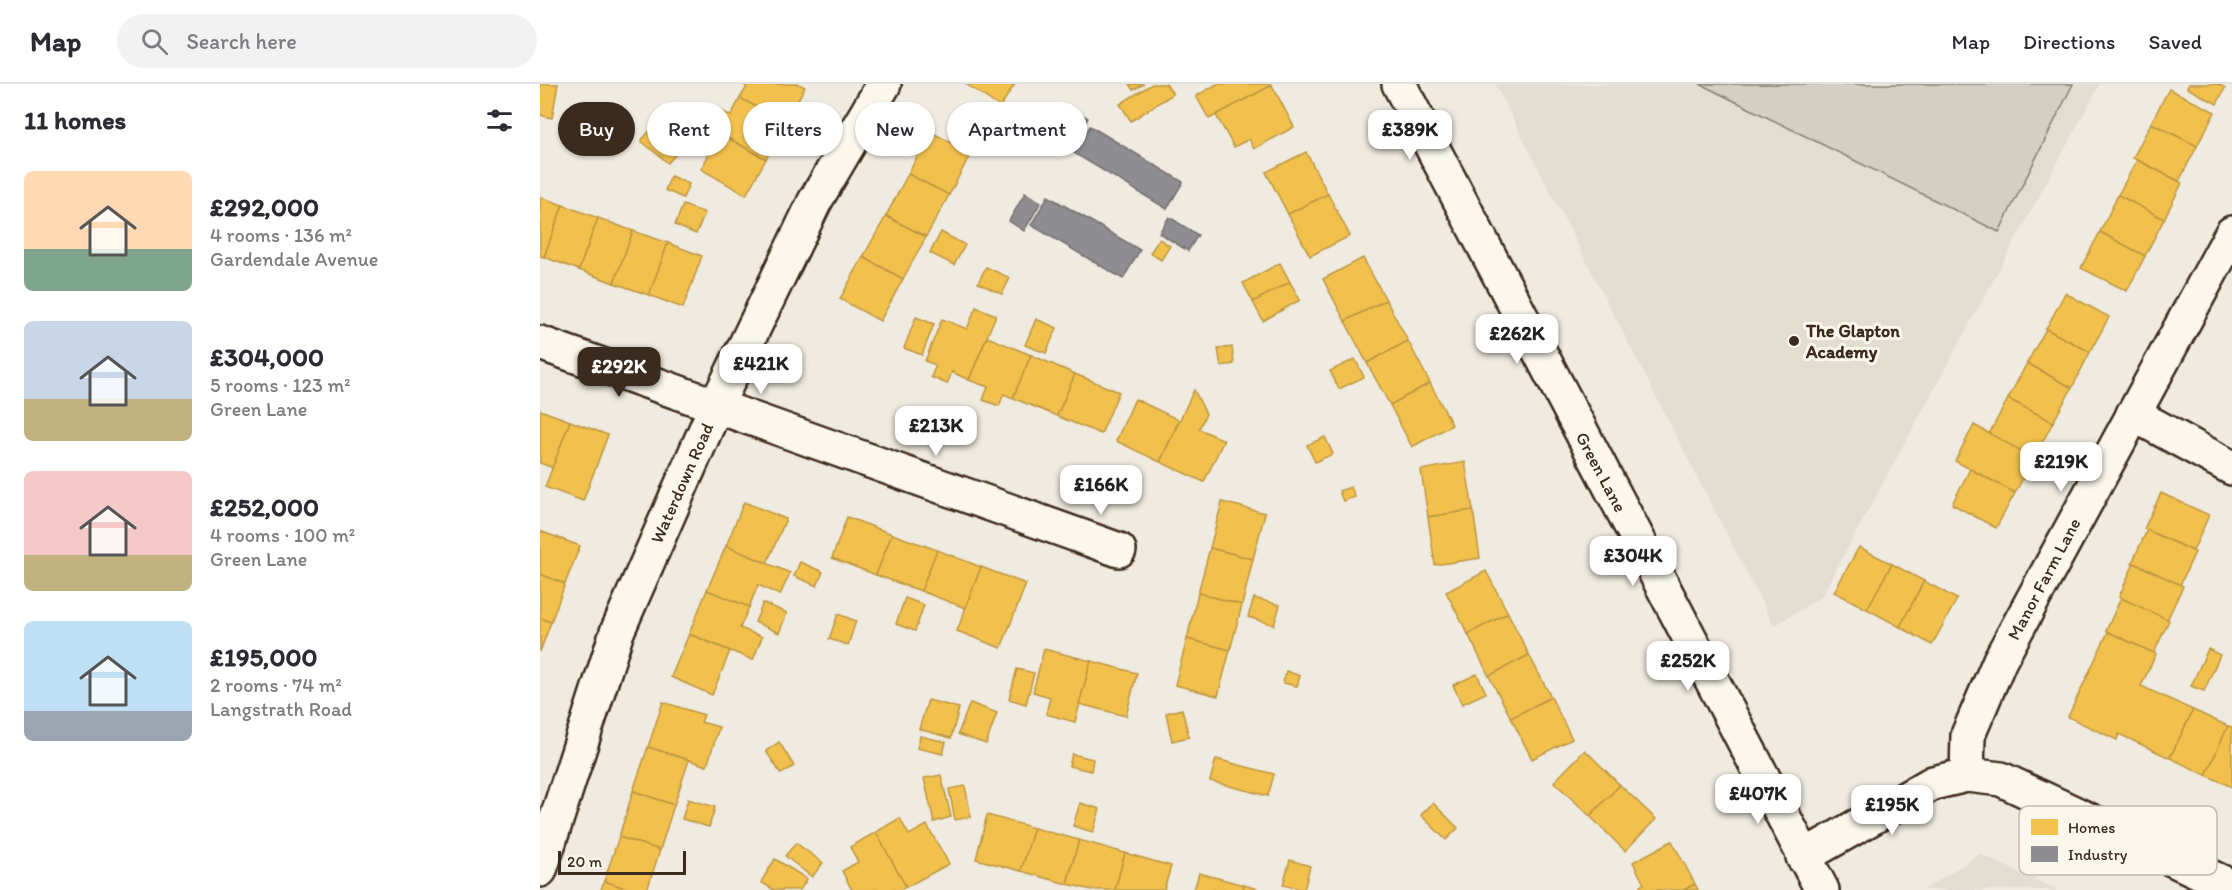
<!DOCTYPE html>
<meta charset="utf-8">
<style>
body{margin:0;font-family:Itim,sans-serif;background:#f2f2f3;color:#2b2b33;height:100vh;display:flex;flex-direction:column;font-size:22px;white-space:nowrap}
*{box-sizing:border-box;margin:0}
p{font-size:20px;color:#7c7c81}
.icon{flex:none;width:33px;height:33px;fill:none;stroke:currentColor;stroke-width:2;stroke-linecap:round;stroke-linejoin:round}
.map{position:relative;flex:1;overflow:hidden}
.side{display:flex;flex-direction:column;background:#fff;width:540px}
.side>*{flex:none}
.top-card{position:absolute;left:18px;top:18px;width:570px;height:54px;display:flex;gap:12px}
.scale{position:absolute;left:18px;bottom:15px;width:128px;box-sizing:border-box;padding-left:6px;border:3px solid #3b2a1e;border-top:0;font-size:16px;line-height:21px;white-space:nowrap;color:#3b2a1e;-webkit-text-stroke:4px #fbf7ec;paint-order:stroke}
.price{position:absolute;translate:-50% -51px;padding:0 14px;border-radius:12px;background:#fff;color:#222;font-size:20px;line-height:39px;filter:drop-shadow(0 2px 3px #0008)}
.price::after{content:'';position:absolute;left:50%;top:36px;width:18px;height:14px;margin-left:-9px;background:inherit;clip-path:polygon(0 0,100% 0,50% 100%)}
.price.current{background:#3b2a1e;color:#fff}
ul{padding:0;list-style:none}
li{display:flex;align-items:center;gap:18px;height:150px;padding:0 24px}
li span{display:grid;place-items:center;flex:none;width:168px;height:120px;border-radius:9px;color:#555}
li>.icon{margin-inline-start:auto}
span .icon{width:72px;height:72px;fill:#fffc;stroke-width:1}
li b{font-size:26px}
h2{display:flex;justify-content:space-between;align-items:center;height:72px;padding:0 24px;font-size:26px}
.pill{padding:0 21px;border-radius:27px;background:#fff;box-shadow:0 2px 4px #0004;font-size:21px;line-height:54px}
.pill.current{background:#3b2a1e;color:#fff}
header{display:flex;align-items:center;gap:36px;box-sizing:border-box;height:84px;padding:0 30px;background:#fff;border-bottom:2px solid #e1e1e2}
header strong{font-size:28px}
nav{display:flex;gap:33px;margin-inline-start:auto;font-size:21px}
.search{width:420px;height:54px;background:#f2f2f3;display:flex;align-items:center;gap:15px;box-sizing:border-box;padding:0 21px;border-radius:33px;color:#7c7c81;font-size:22px}
main{display:flex;flex:1;min-height:0}
.map>svg:first-child{display:block}
</style>
<header>
<strong>Map</strong>
<div class="search"><svg class="icon" aria-label="search" viewBox="0 0 24 24"><circle cx="10" cy="10" r="6"/><path d="M15 15l6 6"/></svg>Search here</div>
<nav><a>Map</a><a>Directions</a><a>Saved</a></nav>
</header>
<main>
<section class="side">
<h2>11 homes<svg class="icon" aria-label="filters" viewBox="0 0 24 24"><path d="M4 7h16M4 17h16"/><circle cx="9" cy="7" r="2"/><circle cx="15" cy="17" r="2"/></svg></h2>
<ul>
<li><span style="background:linear-gradient(#ffd9b3 65%,#7fa58c 0)"><svg class="icon" aria-label="home" viewBox="0 0 24 24"><path d="M3 11l9-7 9 7M6 9v11h12V9"/></svg></span><div><b>£292,000</b><p>4 rooms · 136 m²</p><p>Gardendale Avenue</p></div></li>
<li><span style="background:linear-gradient(#c9d6e8 65%,#c2b280 0)"><svg class="icon" aria-label="home" viewBox="0 0 24 24"><path d="M3 11l9-7 9 7M6 9v11h12V9"/></svg></span><div><b>£304,000</b><p>5 rooms · 123 m²</p><p>Green Lane</p></div></li>
<li><span style="background:linear-gradient(#f6c9c9 70%,#c2b280 0)"><svg class="icon" aria-label="home" viewBox="0 0 24 24"><path d="M3 11l9-7 9 7M6 9v11h12V9"/></svg></span><div><b>£252,000</b><p>4 rooms · 100 m²</p><p>Green Lane</p></div></li>
<li><span style="background:linear-gradient(#bfe0f5 75%,#9aa5b1 0)"><svg class="icon" aria-label="home" viewBox="0 0 24 24"><path d="M3 11l9-7 9 7M6 9v11h12V9"/></svg></span><div><b>£195,000</b><p>2 rooms · 74 m²</p><p>Langstrath Road</p></div></li>
</ul>
</section>
<div class="map">
<svg width="1692" height="806" viewBox="0 0 1692 806">
<rect width="100%" height="100%" fill="#f0ebe0"/>
<filter id="ink" filterUnits="userSpaceOnUse"><feTurbulence type="fractalNoise" baseFrequency=".0167" numOctaves="2"/><feDisplacementMap in="SourceGraphic" scale="12" xChannelSelector="R" yChannelSelector="G"/><feConvolveMatrix kernelMatrix="1 2 1 2 8 2 1 2 1" color-interpolation-filters="sRGB"/></filter>
<g filter="url(#ink)">
<g fill="#e2dcd1">
<path d="M955 0H1560L1281 513 1234 542Z"/>
<path d="M1440 770 1518 806H1383Z"/>
</g>
<path fill="#d5cec3" stroke="#887c70" stroke-width="1.5" d="M1160 0H1533L1459 148Z"/>
<g fill="#f2c14e" stroke="#bb9440" stroke-width="1.5">
<path d="M0 0H18L12 34 0 31Z"/>
<path d="M202 0H259L265 3 245 39 200 14 207 3Z"/>
<path d="M426 0H475L460 23Z"/>
<path d="M589 0H604L593 6Z"/>
<path d="M612 0H626L633 10 591 37 580 20Z"/>
<path d="M677 0H731L732 1 669 35 656 12Z"/>
<path d="M1649 0H1678L1685 4 1677 20 1647 4Z"/>
<path d="M732 1 754 43 714 65 709 55 694 63 676 31Z"/>
<path d="M1629 5 1675 28 1657 62 1611 39Z"/>
<path d="M200 14 245 39 226 75 164 41 174 23 191 32Z"/>
<path d="M1611 39 1657 62 1639 97 1593 74Z"/>
<path d="M113 43 140 65 128 79 101 57Z"/>
<path d="M391 48 431 69 409 111 368 90Z"/>
<path d="M180 50 226 75 206 111 161 85Z"/>
<path d="M766 68 788 110 748 130 726 88Z"/>
<path d="M1597 76 1642 99 1624 135 1578 111Z"/>
<path d="M368 90 409 111 386 153 346 132Z"/>
<path d="M131 92 149 100 143 114 125 106Z"/>
<path d="M788 110 810 152 770 172 748 130Z"/>
<path d="M1578 111 1624 135 1605 172 1560 148Z"/>
<path d="M0 113 23 121 4 173 0 172Z"/>
<path d="M23 121 58 134 39 186 4 173Z"/>
<path d="M143 121 165 129 156 150 135 141Z"/>
<path d="M346 132 386 153 363 195 323 173Z"/>
<path d="M58 134 93 147 74 199 39 186Z"/>
<path d="M93 147 128 159 109 211 74 199Z"/>
<path d="M401 148 425 161 414 181 390 169Z"/>
<path d="M1560 148 1605 172 1587 207 1541 184Z"/>
<path d="M619 155 630 162 621 176 610 169Z"/>
<path d="M128 159 162 172 143 224 109 211Z"/>
<path d="M323 173 363 195 340 237 300 215Z"/>
<path d="M823 174 846 216 805 237 783 195Z"/>
<path d="M740 179 750 198 713 218 703 199Z"/>
<path d="M446 183 470 194 462 210 438 199Z"/>
<path d="M750 198 760 216 723 237 713 218Z"/>
<path d="M1525 209 1569 233 1550 268 1506 245Z"/>
<path d="M846 216 868 257 827 279 805 237Z"/>
<path d="M436 223 456 231 429 296 412 288 407 300 391 293 396 281 385 277 402 235 427 245Z"/>
<path d="M376 233 394 240 382 271 364 264Z"/>
<path d="M496 235 517 244 506 269 485 261Z"/>
<path d="M1506 245 1550 268 1532 304 1487 279Z"/>
<path d="M447 253 491 271 473 314 464 310 459 322 443 316 448 303 429 296Z"/>
<path d="M868 257 890 299 850 321 827 279Z"/>
<path d="M692 263 694 280 681 282 678 265Z"/>
<path d="M491 271 535 290 517 332 473 314Z"/>
<path d="M815 275 824 293 799 305 790 287Z"/>
<path d="M1487 279 1532 304 1513 338 1468 315Z"/>
<path d="M535 290 579 308 561 350 517 332Z"/>
<path d="M890 299 912 341 872 363 850 321Z"/>
<path d="M654 306 666 330 659 345 684 356 664 398 620 378Z"/>
<path d="M595 315 639 336 620 378 576 357Z"/>
<path d="M1468 315 1513 338 1494 374 1449 350Z"/>
<path d="M0 326 30 337 13 384 0 379Z"/>
<path d="M30 337 68 351 43 417 5 403Z"/>
<path d="M1434 341 1494 374 1475 409 1415 377Z"/>
<path d="M785 353 793 370 775 378 767 361Z"/>
<path d="M925 378 933 426 888 433 881 386Z"/>
<path d="M1430 385 1475 409 1456 444 1412 420Z"/>
<path d="M811 403 815 413 803 417 799 407Z"/>
<path d="M1621 409 1669 431 1653 467 1604 445Z"/>
<path d="M204 418 246 435 227 479 186 462Z"/>
<path d="M682 418 725 429 713 475 670 464Z"/>
<path d="M933 426 940 474 895 481 888 433Z"/>
<path d="M307 433 352 450 336 491 292 474Z"/>
<path d="M1607 446 1655 468 1640 501 1592 479Z"/>
<path d="M0 447 40 462 25 500 0 490Z"/>
<path d="M352 450 397 466 381 507 336 491Z"/>
<path d="M186 462 250 489 240 511 218 501 209 523 167 506Z"/>
<path d="M1319 463 1352 480 1327 525 1294 508Z"/>
<path d="M670 464 713 475 702 521 658 509Z"/>
<path d="M397 466 441 483 425 524 381 507Z"/>
<path d="M260 478 283 488 277 502 254 492Z"/>
<path d="M1594 479 1643 502 1627 536 1579 513Z"/>
<path d="M1352 480 1384 497 1360 543 1327 525Z"/>
<path d="M441 483 486 500 461 564 417 547Z"/>
<path d="M946 487 968 529 928 550 906 508Z"/>
<path d="M0 490 25 500 11 538 0 534Z"/>
<path d="M1384 497 1417 515 1392 561 1360 543Z"/>
<path d="M167 506 209 523 200 544 222 553 213 576 149 550Z"/>
<path d="M658 509 702 521 690 566 647 555Z"/>
<path d="M365 514 384 521 375 547 356 540Z"/>
<path d="M714 514 740 521 734 541 708 533Z"/>
<path d="M1581 514 1629 536 1614 569 1566 547Z"/>
<path d="M223 519 247 529 239 549 215 538Z"/>
<path d="M968 529 989 571 949 592 928 550Z"/>
<path d="M298 530 316 537 308 561 289 555Z"/>
<path d="M0 534 11 538 0 568Z"/>
<path d="M1568 548 1616 570 1601 602 1653 626 1630 674 1579 650 1577 656 1528 633Z"/>
<path d="M149 550 190 567 172 611 131 593Z"/>
<path d="M647 555 690 566 678 612 635 601Z"/>
<path d="M504 565 551 577 535 638 506 630 510 613 493 608Z"/>
<path d="M1668 565 1680 571 1664 607 1651 602Z"/>
<path d="M989 571 1011 613 971 634 949 592Z"/>
<path d="M551 577 597 589 586 632 539 620Z"/>
<path d="M477 585 494 589 486 620 469 615Z"/>
<path d="M746 587 760 592 757 602 743 599Z"/>
<path d="M937 590 946 609 922 620 913 601Z"/>
<path d="M1011 613 1032 655 992 675 971 634Z"/>
<path d="M388 616 419 624 411 654 379 645Z"/>
<path d="M123 618 164 631 161 638 179 643 167 682 108 663Z"/>
<path d="M430 619 457 629 446 660 418 650Z"/>
<path d="M642 625 649 653 632 657 626 629Z"/>
<path d="M1653 626 1688 642 1666 691 1630 674Z"/>
<path d="M1688 642 1692 643V703L1666 691Z"/>
<path d="M380 652 406 658 403 670 377 664Z"/>
<path d="M239 658 254 682 241 690 226 667Z"/>
<path d="M108 663 149 676 134 721 93 707Z"/>
<path d="M1045 666 1080 701 1050 732 1014 698Z"/>
<path d="M532 670 553 675 551 687 529 682Z"/>
<path d="M676 675 734 690 728 712 670 697Z"/>
<path d="M401 691 411 733 394 738 384 694Z"/>
<path d="M1080 701 1116 735 1085 767 1050 732Z"/>
<path d="M425 702 431 733 415 736 409 705Z"/>
<path d="M93 707 134 721 120 766 79 753Z"/>
<path d="M148 715 175 723 169 743 142 735Z"/>
<path d="M540 719 560 725 553 748 533 742Z"/>
<path d="M893 719 918 744 906 756 881 731Z"/>
<path d="M447 731 494 744 481 787 436 775Z"/>
<path d="M360 734 369 751 387 741 409 780 366 803 336 748Z"/>
<path d="M494 744 539 756 527 800 481 787Z"/>
<path d="M336 748 366 803 360 806H312L302 787 318 778 310 763Z"/>
<path d="M79 753 120 766 107 806H91L64 797Z"/>
<path d="M539 756 585 769 575 806H552L527 800Z"/>
<path d="M1132 757 1155 800 1144 806H1093L1104 800 1093 778Z"/>
<path d="M256 759 283 779 272 793 245 772Z"/>
<path d="M585 769 631 782 624 806H575Z"/>
<path d="M235 775 267 795 260 806H234L221 798Z"/>
<path d="M750 776 770 782 764 806 743 801Z"/>
<path d="M659 789 704 801 703 806H654Z"/>
<path d="M64 797 91 806H61Z"/>
<path d="M1155 800 1158 806H1144Z"/>
<path d="M704 801 721 806H703Z"/>
</g>
<g fill="#8d8d92" stroke="#746f6f" stroke-width="1.5">
<path d="M532 24 548 34 531 65 514 56Z"/>
<path d="M550 42 643 98 627 125 534 69Z"/>
<path d="M485 109 501 118 484 147 469 137Z"/>
<path d="M508 112 600 166 583 195 491 141Z"/>
<path d="M629 133 658 151 648 167 619 149Z"/>
</g>
<g fill="none" stroke-linecap="round" stroke-linejoin="round">
<g stroke="#3b2a1e" stroke-width="38">
<g id="street">
<path d="M0 259 579 466"/>
<path d="M1593 330 1692 384"/>
<path d="M1427 691 1428 651 1460 576 1692 149"/>
<path d="M1263 773 1393 699 1427 691 1461 695 1692 803"/>
<path d="M0 786 77 548 176 322 275 117 344 0"/>
</g>
</g>
<g stroke="#3b2a1e" stroke-width="38">
<path id="secondary" d="M859 0 1282 806"/>
</g>
<use href="#street" stroke="#fbf7ec" stroke-width="33"/>
<use href="#secondary" stroke="#fbf7ec" stroke-width="33"/>
</g>
</g>
<circle fill="#3b2a1e" stroke="#fbf7ec" stroke-width="2" cx="1254" cy="257" r="6"/>
<g text-anchor="middle" dominant-baseline="central" stroke-width="6" stroke-linejoin="round" paint-order="stroke">
<g font-size="18" font-weight="bold" fill="#3b2a1e" stroke="#fbf7ec" text-anchor="start">
<text x="1266" y="247">The Glapton<tspan x="1266" dy="21">Academy</tspan></text>
</g>
<g font-size="18" fill="#3b2a1e" stroke="#fbf7ec">
<text transform="translate(1061 388) rotate(62)">Green Lane</text>
<text transform="translate(142 399) rotate(-66)">Waterdown Road</text>
<text transform="translate(1504 495) rotate(-62)">Manor Farm Lane</text>
</g>
</g>
<rect x="1479" y="722" width="198" height="69" rx="9" fill="#fbf7ec" stroke="#c1baae" stroke-width="1.5"/>
<rect x="1491" y="735" width="27" height="16" fill="#f2c14e"/>
<rect x="1491" y="762" width="27" height="16" fill="#8d8d92"/>
<g font-size="16" fill="#3b2a1e">
<text x="1528" y="749">Homes</text>
<text x="1528" y="776">Industry</text>
</g>
</svg>
<div class="scale">20 m</div>
<b class="price" style="left:870px;top:77px">£389K</b>
<b class="price" style="left:977px;top:281px">£262K</b>
<b class="price" style="left:221px;top:311px">£421K</b>
<b class="price current" style="left:79px;top:314px">£292K</b>
<b class="price" style="left:396px;top:373px">£213K</b>
<b class="price" style="left:1521px;top:409px">£219K</b>
<b class="price" style="left:561px;top:432px">£166K</b>
<b class="price" style="left:1093px;top:503px">£304K</b>
<b class="price" style="left:1148px;top:608px">£252K</b>
<b class="price" style="left:1218px;top:741px">£407K</b>
<b class="price" style="left:1352px;top:752px">£195K</b>
<div class="top-card">
<a class="pill current">Buy</a>
<a class="pill">Rent</a>
<a class="pill">Filters</a>
<a class="pill">New</a>
<a class="pill">Apartment</a>
</div>
</div>
</main>
